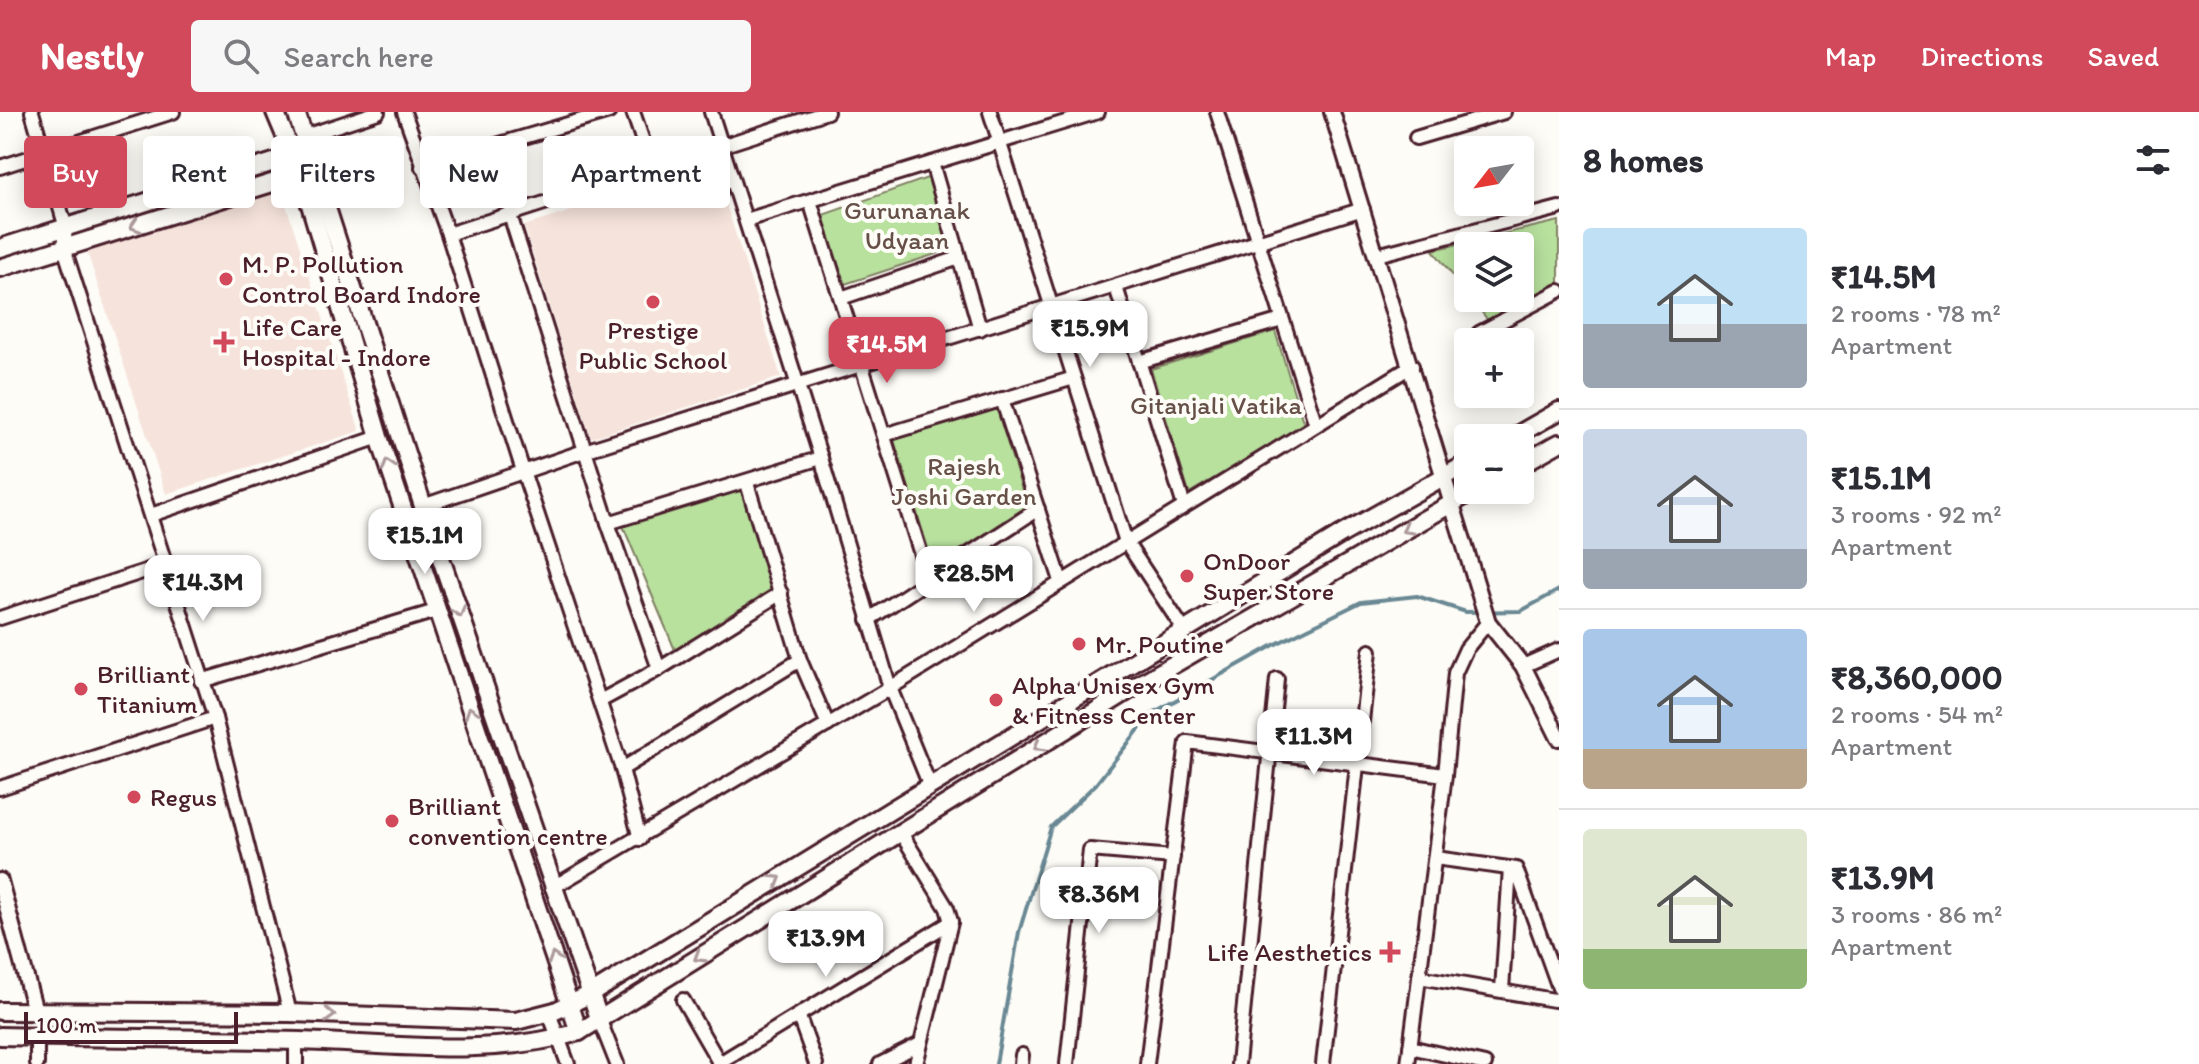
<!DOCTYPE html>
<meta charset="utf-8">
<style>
body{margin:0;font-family:Itim,sans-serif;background:#f7f7f7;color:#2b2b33;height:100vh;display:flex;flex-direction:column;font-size:30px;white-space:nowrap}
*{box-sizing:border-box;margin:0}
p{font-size:26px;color:#7c7c81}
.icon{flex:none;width:44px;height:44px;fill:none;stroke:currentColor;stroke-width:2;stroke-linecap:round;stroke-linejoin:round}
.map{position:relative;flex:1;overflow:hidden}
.side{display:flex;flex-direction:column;background:#fff;width:640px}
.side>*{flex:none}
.guide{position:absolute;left:24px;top:24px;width:760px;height:72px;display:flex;gap:16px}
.needle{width:52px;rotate:239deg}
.tools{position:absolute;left:1454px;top:24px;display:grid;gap:16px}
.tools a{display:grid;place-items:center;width:80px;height:80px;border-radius:8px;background:#fff;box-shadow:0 4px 20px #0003;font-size:40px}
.scale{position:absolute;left:24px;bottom:20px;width:214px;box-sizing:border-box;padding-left:8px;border:4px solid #4a1f2b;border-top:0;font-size:22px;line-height:28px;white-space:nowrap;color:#4a1f2b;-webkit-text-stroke:6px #fdfcf7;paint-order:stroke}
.price{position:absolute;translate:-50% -68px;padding:0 18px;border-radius:16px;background:#fff;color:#222;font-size:26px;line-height:52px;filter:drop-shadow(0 2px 4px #0008)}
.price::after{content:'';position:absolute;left:50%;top:48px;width:24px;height:18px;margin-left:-12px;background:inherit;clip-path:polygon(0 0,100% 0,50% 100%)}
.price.current{background:#d1495b;color:#fff}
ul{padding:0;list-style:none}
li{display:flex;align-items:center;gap:24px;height:200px;padding:0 24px}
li+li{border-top:2px solid #e1e1e2}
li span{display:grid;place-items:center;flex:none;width:224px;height:160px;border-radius:8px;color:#555}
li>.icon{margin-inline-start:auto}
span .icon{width:96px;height:96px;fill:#fffc;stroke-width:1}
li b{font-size:34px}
h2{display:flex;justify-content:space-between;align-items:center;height:96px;padding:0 24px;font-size:34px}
.tag{padding:0 28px;border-radius:8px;background:#fff;box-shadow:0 4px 20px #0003;font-size:28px;line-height:72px}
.tag.current{background:#d1495b;color:#fff}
header{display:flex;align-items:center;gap:48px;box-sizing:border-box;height:112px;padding:0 40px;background:#d1495b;color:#fff}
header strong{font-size:38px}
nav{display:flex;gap:44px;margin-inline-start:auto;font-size:28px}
.search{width:560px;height:72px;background:#f7f7f7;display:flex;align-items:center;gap:20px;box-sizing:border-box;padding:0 28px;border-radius:8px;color:#7c7c81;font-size:30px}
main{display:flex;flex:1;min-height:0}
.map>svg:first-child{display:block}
</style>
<header>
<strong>Nestly</strong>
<div class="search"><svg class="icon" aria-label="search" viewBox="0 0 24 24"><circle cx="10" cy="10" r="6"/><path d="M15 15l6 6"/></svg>Search here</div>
<nav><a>Map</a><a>Directions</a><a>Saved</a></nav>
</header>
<main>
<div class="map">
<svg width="1559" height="952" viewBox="0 0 1559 952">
<rect width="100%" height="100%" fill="#fdfcf7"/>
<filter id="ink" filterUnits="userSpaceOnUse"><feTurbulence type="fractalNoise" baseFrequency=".0125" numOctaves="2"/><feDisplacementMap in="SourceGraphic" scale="16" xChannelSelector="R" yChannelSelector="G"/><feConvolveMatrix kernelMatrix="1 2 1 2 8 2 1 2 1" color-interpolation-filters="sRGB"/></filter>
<g filter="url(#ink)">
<g fill="#f6e4dc">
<path d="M714 54 781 265 591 326 524 114Z"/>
<path d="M281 78 360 319 166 382 87 140Z"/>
</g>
<g fill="#b8e19e" stroke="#818064" stroke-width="2">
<path d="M933 64 954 136 845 172 820 104Z"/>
<path d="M1559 109V171L1490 211 1471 186H1520V134H1468V183L1433 138Z"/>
<path d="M1275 219 1304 313 1189 381 1151 257Z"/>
<path d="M997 297 1027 394 934 455 894 328Z"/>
<path d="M743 375 777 478 675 538 623 414Z"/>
</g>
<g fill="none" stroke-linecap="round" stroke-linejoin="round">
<path stroke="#698893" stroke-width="4" d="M996 952 1019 820 1051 715 1096 672 1151 602 1274 533 1361 490 1417 484 1466 500 1521 499 1559 478"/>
<g stroke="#4a1f2b" stroke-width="18">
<g id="minor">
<path d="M32 0 66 116 64 136 215 606 290 901"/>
<path d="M404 0 448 122 523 359 622 657 640 727"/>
<path d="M633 0 652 56"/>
<path d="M711 0 821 346 890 576 930 674"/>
<path d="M990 0 1126 430 1184 518"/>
<path d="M1217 0 1316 313"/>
<path d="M305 24 378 0"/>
<path d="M1416 26 1504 0"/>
<path d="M932 51 980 217"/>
<path d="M0 55 173 0"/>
<path d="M422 55 609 0"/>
<path d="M810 89 929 468"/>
<path d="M510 103 608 411 659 557"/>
<path d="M746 108 1098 0"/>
<path d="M448 122 827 0"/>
<path d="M1377 143 1559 96"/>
<path d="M1116 175 1184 394"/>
<path d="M841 186 959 146"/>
<path d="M1479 221 1559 179"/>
<path d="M1139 250 1282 208"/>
<path d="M1002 287 1061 469"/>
<path d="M884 323 1074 266"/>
<path d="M747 371 800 548 828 613"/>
<path d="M423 394 584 339 1363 97"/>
<path d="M151 403 379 325"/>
<path d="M608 411 821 346"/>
<path d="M0 506 167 452"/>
<path d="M868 508 1038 397"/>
<path d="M1523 554 1559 538"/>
<path d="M201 569 436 499"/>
<path d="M600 589 659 557 781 481"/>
<path d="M622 657 800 548"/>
<path d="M0 676 215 606"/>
<path d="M901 721 947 796 951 810 916 952"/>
<path d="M1435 746 1516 757 1559 876"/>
<path d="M552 776 890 576 1412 254"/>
<path d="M1419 865 1554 888 1559 887"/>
<path d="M1502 878 1510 756"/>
<path d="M683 888 720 952"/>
<path d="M549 901 568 952"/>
<path d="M799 905 816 952"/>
<path d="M600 909 617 952"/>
<path d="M37 925V952"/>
<path d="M1410 935 1485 952"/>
<path d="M296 952V929"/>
<path d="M718 952 951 810"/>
<path d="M880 952 920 932"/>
<path d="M1021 952 1022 943"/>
<path d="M1067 952 1090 738 1173 745"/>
<path d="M1147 952 1187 630 1445 663"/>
<path d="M1238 952 1277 567"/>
<path d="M1323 952 1370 539"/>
<path d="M1408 952 1445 663 1455 561 1466 537 1488 510"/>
</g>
</g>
<g stroke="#4a1f2b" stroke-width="20">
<g id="tertiary">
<path d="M1332 0 1488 510 1523 554 1559 626"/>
<path d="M0 769 35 899"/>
</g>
</g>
<g stroke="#4a1f2b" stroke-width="22">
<g id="secondary">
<path d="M275 0 301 62 379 325 579 920"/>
<path d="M296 0 423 394 600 909"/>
<path d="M0 136 293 44 312 50 301 62 0 156"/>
<path d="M1512 326 1559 299"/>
<path d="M1520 353 1559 331"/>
<path d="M0 899 290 901 516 909 555 899 589 883 1342 422 1468 351"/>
<path d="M0 924C100 926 200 926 300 929 392 932 489 946 579 920L1133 576 1475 378"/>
</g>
</g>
<use href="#minor" stroke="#fdfcf7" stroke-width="12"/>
<use href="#tertiary" stroke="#fdfcf7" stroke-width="14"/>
<use href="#secondary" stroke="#fdfcf7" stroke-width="16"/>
</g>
<defs><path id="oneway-chevron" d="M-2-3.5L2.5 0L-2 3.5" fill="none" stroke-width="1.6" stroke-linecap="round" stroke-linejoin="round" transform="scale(2)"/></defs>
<g stroke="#ac999b">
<use href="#oneway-chevron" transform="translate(135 114) rotate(162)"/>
<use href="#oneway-chevron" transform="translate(388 353) rotate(-108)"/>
<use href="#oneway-chevron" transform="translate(1407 417) rotate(150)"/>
<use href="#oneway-chevron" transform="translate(459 500) rotate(71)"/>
<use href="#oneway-chevron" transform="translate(471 600) rotate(-109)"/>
<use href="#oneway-chevron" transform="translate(1039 634) rotate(148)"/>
<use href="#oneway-chevron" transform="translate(776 768) rotate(-32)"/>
<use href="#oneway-chevron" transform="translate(699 845) rotate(148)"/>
<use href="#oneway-chevron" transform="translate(554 846) rotate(-108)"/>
<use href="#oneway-chevron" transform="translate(330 903) rotate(2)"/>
</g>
</g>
<g fill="#d1495b" stroke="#fdfcf7" stroke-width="3">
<circle cx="226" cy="167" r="8"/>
<circle cx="653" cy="190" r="8"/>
<path d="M220 218h8v8h8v8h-8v8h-8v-8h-8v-8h8z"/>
<circle cx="1187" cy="464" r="8"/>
<circle cx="1079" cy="532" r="8"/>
<circle cx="81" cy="577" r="8"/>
<circle cx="996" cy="588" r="8"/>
<circle cx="134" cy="685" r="8"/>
<circle cx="392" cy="709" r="8"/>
<path d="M1386 828h8v8h8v8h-8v8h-8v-8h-8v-8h8z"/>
</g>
<g text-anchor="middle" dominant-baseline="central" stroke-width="8" stroke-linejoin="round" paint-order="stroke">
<g font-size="26" fill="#665048" stroke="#fdfcf7">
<text x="907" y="98">Gurunanak<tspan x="907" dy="30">Udyaan</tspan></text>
<text x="1216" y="293">Gitanjali Vatika</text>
<text x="964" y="354">Rajesh<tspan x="964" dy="30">Joshi Garden</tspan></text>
</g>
<g font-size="26" fill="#4a1f2b" stroke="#fdfcf7" text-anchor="start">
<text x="242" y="152">M. P. Pollution<tspan x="242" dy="30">Control Board Indore</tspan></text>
<text x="242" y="215">Life Care<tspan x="242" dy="30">Hospital - Indore</tspan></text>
<text x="653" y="218" text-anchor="middle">Prestige<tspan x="653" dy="30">Public School</tspan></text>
<text x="1203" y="449">OnDoor<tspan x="1203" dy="30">Super Store</tspan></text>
<text x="1095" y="532">Mr. Poutine</text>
<text x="97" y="562">Brilliant<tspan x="97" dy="30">Titanium</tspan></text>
<text x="1012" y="573">Alpha Unisex Gym<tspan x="1012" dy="30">&amp; Fitness Center</tspan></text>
<text x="150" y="685">Regus</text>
<text x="408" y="694">Brilliant<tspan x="408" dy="30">convention centre</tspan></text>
<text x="1372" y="840" text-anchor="end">Life Aesthetics</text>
</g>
</g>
</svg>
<div class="tools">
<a><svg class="needle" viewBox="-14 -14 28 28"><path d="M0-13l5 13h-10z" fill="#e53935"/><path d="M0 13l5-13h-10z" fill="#7c7c81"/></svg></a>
<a><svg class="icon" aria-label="layers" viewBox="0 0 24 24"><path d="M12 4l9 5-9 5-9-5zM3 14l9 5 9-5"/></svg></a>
<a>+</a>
<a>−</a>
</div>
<div class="scale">100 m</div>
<b class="price" style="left:1090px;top:257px">₹15.9M</b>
<b class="price current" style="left:887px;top:273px">₹14.5M</b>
<b class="price" style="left:425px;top:464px">₹15.1M</b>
<b class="price" style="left:974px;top:502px">₹28.5M</b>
<b class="price" style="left:203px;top:511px">₹14.3M</b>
<b class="price" style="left:1314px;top:665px">₹11.3M</b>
<b class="price" style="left:1099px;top:823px">₹8.36M</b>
<b class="price" style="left:826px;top:867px">₹13.9M</b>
<div class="guide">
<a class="tag current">Buy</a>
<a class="tag">Rent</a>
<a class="tag">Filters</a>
<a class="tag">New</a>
<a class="tag">Apartment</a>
</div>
</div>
<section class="side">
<h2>8 homes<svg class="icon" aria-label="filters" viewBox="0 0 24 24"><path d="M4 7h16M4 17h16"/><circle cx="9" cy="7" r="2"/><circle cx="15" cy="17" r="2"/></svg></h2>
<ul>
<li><span style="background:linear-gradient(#bfe0f5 60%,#9aa5b1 0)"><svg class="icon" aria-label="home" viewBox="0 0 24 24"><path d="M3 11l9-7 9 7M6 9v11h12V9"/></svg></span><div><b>₹14.5M</b><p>2 rooms · 78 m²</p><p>Apartment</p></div></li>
<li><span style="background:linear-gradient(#c9d6e8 75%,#9aa5b1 0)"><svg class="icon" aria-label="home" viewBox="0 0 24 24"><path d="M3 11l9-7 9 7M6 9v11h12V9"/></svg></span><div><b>₹15.1M</b><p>3 rooms · 92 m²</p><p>Apartment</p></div></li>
<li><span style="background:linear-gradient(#a9c7e8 75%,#b9a48a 0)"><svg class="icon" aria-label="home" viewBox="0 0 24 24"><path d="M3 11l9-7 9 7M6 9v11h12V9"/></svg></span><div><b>₹8,360,000</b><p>2 rooms · 54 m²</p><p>Apartment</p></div></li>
<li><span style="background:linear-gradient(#dfe7d0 75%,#8fb573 0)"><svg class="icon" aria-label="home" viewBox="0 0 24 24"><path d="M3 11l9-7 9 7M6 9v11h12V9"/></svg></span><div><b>₹13.9M</b><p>3 rooms · 86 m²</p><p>Apartment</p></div></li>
</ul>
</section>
</main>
